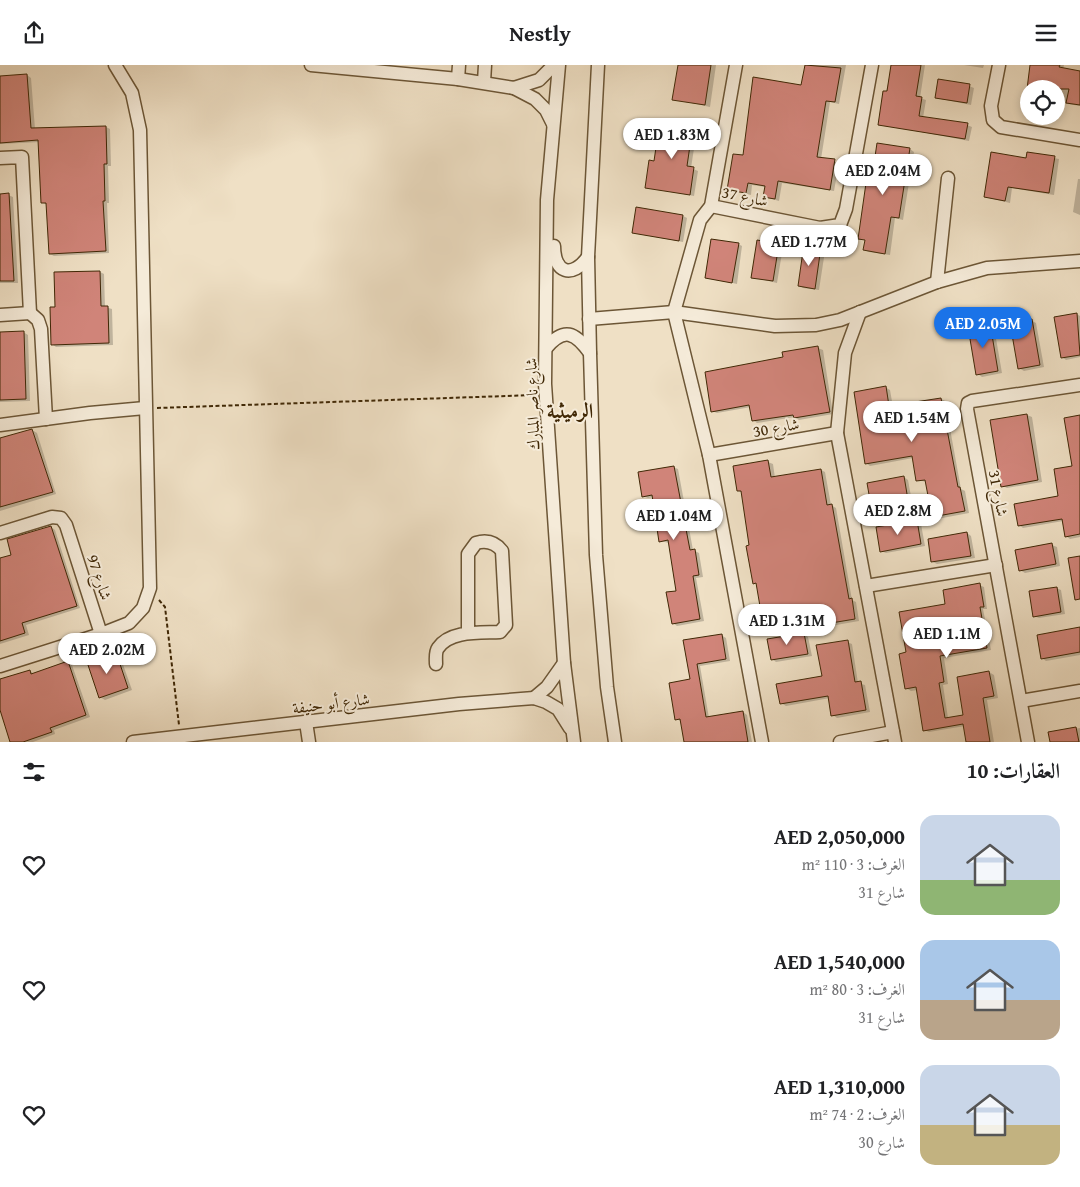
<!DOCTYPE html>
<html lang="ar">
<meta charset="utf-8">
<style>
body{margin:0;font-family:"Gentium Book Plus",Amiri,serif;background:#f2f2f2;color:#202124;direction:rtl;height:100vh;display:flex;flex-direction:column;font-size:19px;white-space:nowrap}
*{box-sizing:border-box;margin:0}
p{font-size:16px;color:#757577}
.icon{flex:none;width:28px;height:28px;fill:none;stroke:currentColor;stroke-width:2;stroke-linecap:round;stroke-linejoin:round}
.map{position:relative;height:677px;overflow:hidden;direction:ltr}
.details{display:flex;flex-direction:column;background:#fff;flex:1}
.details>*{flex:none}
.tools{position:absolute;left:1020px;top:15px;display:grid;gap:10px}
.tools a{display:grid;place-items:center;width:45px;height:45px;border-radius:50%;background:#fff;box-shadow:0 2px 8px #0003;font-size:25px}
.price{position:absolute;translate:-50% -42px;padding:0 11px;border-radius:18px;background:#fff;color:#222;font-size:16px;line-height:32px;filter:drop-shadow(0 1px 2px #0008)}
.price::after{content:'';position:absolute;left:50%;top:30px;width:15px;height:11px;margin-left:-8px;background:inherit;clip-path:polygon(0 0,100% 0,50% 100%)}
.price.current{background:#1a73e8;color:#fff}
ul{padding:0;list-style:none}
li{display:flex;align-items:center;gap:15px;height:125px;padding:0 20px}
li span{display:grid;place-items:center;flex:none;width:140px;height:100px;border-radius:15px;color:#555}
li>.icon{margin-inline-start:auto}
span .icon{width:60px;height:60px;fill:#fffc;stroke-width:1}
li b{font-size:21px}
h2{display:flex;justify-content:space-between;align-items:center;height:60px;padding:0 20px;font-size:21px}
header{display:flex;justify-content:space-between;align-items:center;height:65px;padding:0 20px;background:#fff;font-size:22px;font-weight:700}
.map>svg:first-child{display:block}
</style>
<header><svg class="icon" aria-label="menu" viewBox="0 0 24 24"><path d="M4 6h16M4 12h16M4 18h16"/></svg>Nestly<svg class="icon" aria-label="share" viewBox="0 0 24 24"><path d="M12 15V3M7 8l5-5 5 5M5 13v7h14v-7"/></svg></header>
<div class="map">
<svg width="1080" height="677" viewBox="0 0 1080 677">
<rect width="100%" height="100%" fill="#efe0c5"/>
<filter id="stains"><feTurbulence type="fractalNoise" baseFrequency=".004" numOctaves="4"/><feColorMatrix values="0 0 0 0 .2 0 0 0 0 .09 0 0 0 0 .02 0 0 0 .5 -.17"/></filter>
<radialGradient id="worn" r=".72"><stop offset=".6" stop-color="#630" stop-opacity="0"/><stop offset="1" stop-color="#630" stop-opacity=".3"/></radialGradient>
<g fill="#0003">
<path d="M679 0H716L710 42 674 34Z"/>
<path d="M806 0H846L839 39 830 37 821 94 839 98 834 126 782 118 779 136 765 132 766 122 752 120 751 130 729 124 744 92 802 21Z"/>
<path d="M892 0H925L920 33 926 35 923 53 967 60 972 62 969 76 879 59Z"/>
<path d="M964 0H984L983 3Z"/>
<path d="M1034 0H1064L1063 4 1080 7V41L1056 37V24H1029V42L1025 40 1030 13Z"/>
<path d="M27 10 31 13 35 64 106 62 110 64 111 101H108L109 138H107L109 188 54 191 50 189 47 140 42 137 40 77 0 79V12Z"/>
<path d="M969 21 974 23 971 40 936 33Z"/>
<path d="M693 62 697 64 691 103 698 106 694 131 646 122 655 97Z"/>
<path d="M910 84 914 87 903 155 895 153 890 190 869 187 864 185 866 176 859 173 873 113Z"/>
<path d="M1028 88 1059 94 1054 130 1012 123 1010 138 985 132 1027 94Z"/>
<path d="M1078 114H1080V150L1073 147Z"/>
<path d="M0 130H8L13 132 18 218H0Z"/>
<path d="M683 151 687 153 683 177 633 168Z"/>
<path d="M738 179 742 181 737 219 706 212Z"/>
<path d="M778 180 783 182 777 218 752 212Z"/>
<path d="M821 183 825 186 819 225 803 223 799 220Z"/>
<path d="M100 207 104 209 105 242 112 244 113 280 56 282 52 279 56 243Z"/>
<path d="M1077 249 1080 251V292L1066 295 1062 292Z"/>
<path d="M1032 256 1036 258 1044 302 1024 306 1019 303Z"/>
<path d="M990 259 994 262 1002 308 982 312 978 309Z"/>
<path d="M23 267 28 270 30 336 0 337V268Z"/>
<path d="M818 283 823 285 833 349 799 355 795 352 757 358 753 355 751 342 717 348 712 346Z"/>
<path d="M885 322 890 325 893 342 941 334 945 336 961 424 965 426 969 448 937 454 933 451 927 417 917 415 913 393 870 401 866 398Z"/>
<path d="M1027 350 1032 352 1042 417 1007 423 1003 421Z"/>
<path d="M1080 351V472L1070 474 1066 471 1063 456 1023 463 1019 460 1060 432 1074 402Z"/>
<path d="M32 365 37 368 56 429 0 446V375Z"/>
<path d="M768 397 773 399 775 413 821 405 825 407 831 440 836 443 852 535 856 537 859 556 819 563 814 560 812 547 768 555 763 552 758 520 754 518 742 428 738 425Z"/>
<path d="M673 402 678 404 693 485 699 488 703 512 696 513 704 556 677 561 673 558 678 527 669 478 660 476 653 432 648 433 643 431Z"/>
<path d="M904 412 908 415 912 437 876 443 872 440Z"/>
<path d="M917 456 921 459 925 481 886 488 881 486Z"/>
<path d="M51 462 55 465 80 543 26 560 29 570 0 579V495L13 491Z"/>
<path d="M967 468 971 471 975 493 937 499 933 497Z"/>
<path d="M1052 480 1057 482 1060 501 1025 508 1020 505Z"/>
<path d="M979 520 984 522 987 544H983L991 585 944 593 948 619 943 620 948 653 965 651 989 607 994 610 998 633 987 635 994 677H968L965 661 929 667 924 665 918 625 911 626 906 623 908 588 947 540Z"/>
<path d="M1056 523 1061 525 1065 549 1039 553 1034 551Z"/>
<path d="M1080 563V590L1046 596 1042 593Z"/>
<path d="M804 569 808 572 812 591 776 597 772 594Z"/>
<path d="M721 570 726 573 730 596 700 601 709 653 743 647 747 650 752 677H684L682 657 677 654 691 615 685 576Z"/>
<path d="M847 577 852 579 858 618 865 620 870 647 837 653 833 650 830 633 786 641 781 638 823 612Z"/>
<path d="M115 588 120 591 132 625 105 635 100 632Z"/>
<path d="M68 598 72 600 90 652 54 665 55 669 33 677H12L0 639V615L30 606 34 609Z"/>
<path d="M1080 663V677H1051L1049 668Z"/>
</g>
<g fill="#d08479" stroke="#402806">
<path d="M678 0H711L705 40 672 35Z"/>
<path d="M805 0 841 3 835 37 826 36 817 92 835 94 830 125 778 116 775 134 763 132 765 121 748 118 746 128 727 125 733 89 743 90 753 12 801 20Z"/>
<path d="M891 0H921L916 31 922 32 919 51 968 58 965 74 878 60 883 26H887Z"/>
<path d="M1030 0H1060L1059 2 1080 6V40L1066 38 1069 24H1027Z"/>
<path d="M27 9 31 63 106 61 107 99H104L105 136H103L106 186 49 189 46 138H41L38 75 0 78V11Z"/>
<path d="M938 14 970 19 967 38 935 33Z"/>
<path d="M660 55 693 60 687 101 694 102 690 130 645 123 649 95 654 96Z"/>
<path d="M877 78 910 83 899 153 891 152 885 189 863 185 865 175 858 174 867 111 872 112Z"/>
<path d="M991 87 1026 93 1027 87 1055 91 1049 128 1008 122 1005 136 984 132Z"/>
<path d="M9 128 14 216H0V129Z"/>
<path d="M636 142 683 150 679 176 632 168Z"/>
<path d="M711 174 739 178 732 218 705 213Z"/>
<path d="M757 175 779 179 773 216 751 213Z"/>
<path d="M804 179 821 182 815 224 798 221Z"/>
<path d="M100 206 101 241H108L109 278 51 280 50 242H55L54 207Z"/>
<path d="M1077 248 1080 290 1061 293 1054 252Z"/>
<path d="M1032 254 1040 300 1018 304 1010 258Z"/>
<path d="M990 258 998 306 976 310 968 262Z"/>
<path d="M24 266 26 334 0 335V267Z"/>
<path d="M818 281 830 347 794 353 793 350 752 356 749 340 711 347 705 307 783 292 782 287Z"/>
<path d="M886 321 889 341 941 333 958 422H960L965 446 932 452 925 415 916 416 912 391 865 399 854 327Z"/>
<path d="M1027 349 1038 415 1001 422 990 355Z"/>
<path d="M1080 350V469L1065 472 1062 454 1018 461 1014 439 1058 431 1054 404 1072 401 1064 353Z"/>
<path d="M32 364 53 427 0 442V373Z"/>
<path d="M768 395 771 412 821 404 827 440 832 439 849 534 852 533 855 554 813 561 810 544 762 553 756 518 753 519 746 481 749 480 741 426H737L733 401Z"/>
<path d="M674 401 690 485 695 484 699 510 693 511 700 554 672 559 666 527 676 526 668 475 659 477 652 430 642 432 638 407Z"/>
<path d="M904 411 908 435 871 441 867 418Z"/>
<path d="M917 455 921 479 880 487 876 462Z"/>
<path d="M51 461 77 541 22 558 25 568 0 576V493L11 490 7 474Z"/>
<path d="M967 467 971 491 931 497 928 474Z"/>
<path d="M1052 478 1056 499 1019 506 1015 485Z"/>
<path d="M1080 491V534L1075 535 1068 493Z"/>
<path d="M980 518 984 542H980L987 583 940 591 944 617 939 618 945 653 963 650 957 612 989 606 994 631 983 633 990 677H966L963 659 923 666 916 622 905 624 899 589 906 587 899 547 945 539 943 525Z"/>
<path d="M1057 522 1061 547 1033 552 1029 526Z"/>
<path d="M1080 562V587L1041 594 1037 570Z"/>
<path d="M804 568 808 589 771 595 767 574Z"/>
<path d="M722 569 726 594 697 599 706 652 743 646 748 677H684L680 654 675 655 669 618 690 614 683 575Z"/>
<path d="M848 575 855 617 861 616 866 645 831 651 828 631 780 639 776 619 822 611 816 580Z"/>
<path d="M116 587 128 623 99 633 87 597Z"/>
<path d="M68 596 86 650 50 663 52 667 23 677H10L0 645V614L30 605 31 609Z"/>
<path d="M1076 662 1079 677H1050L1048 667Z"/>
</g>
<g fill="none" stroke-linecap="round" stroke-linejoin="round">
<g stroke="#6c5636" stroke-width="15">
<g id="minor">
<path d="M311 0 458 14 514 23 535 34 546 45 553 59"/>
<path d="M559 0 547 135 545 319 564 598 574 677"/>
<path d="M598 0 588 192 590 288 596 490 607 622 615 677"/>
<path d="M736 0 711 141 700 155 674 247 709 390 762 677"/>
<path d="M999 0 991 41 993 55 1001 62 1080 75"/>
<path d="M458 14 459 0"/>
<path d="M484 17 485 0"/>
<path d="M514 23 539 15 554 0"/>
<path d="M0 93 22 92 30 248"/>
<path d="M711 141 820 163 840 160 846 144 872 0"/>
<path d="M554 181C554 208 572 214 588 192"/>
<path d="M937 217 948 113"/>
<path d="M860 247 845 288 837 368 895 677"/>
<path d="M30 248 38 255 41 264 46 354"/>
<path d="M0 250 30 248"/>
<path d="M589 254 674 247 775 261 816 260 840 255 937 217 987 203 1080 196"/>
<path d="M546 283C564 262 575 267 590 288"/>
<path d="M0 360 90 348 145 343"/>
<path d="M709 390 837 368"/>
<path d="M0 468 52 452 61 453 66 460 101 569"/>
<path d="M866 521 996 500"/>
<path d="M436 599C436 594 435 587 438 583 450 565 481 568 500 567L506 560 502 486C495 477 486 475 476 478L468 489V568"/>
<path d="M0 601 101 569 129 558 143 543 150 523 140 65 132 28 115 0"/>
<path d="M534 633 547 622 564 598"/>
<path d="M1021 636 1080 626"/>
<path d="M306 657 309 677"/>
<path d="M133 677 459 639 534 633 546 637 558 644 570 663"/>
<path d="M840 677 893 667"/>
<path d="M1028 677 967 344 968 338 972 336 1080 320"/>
</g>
</g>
<g stroke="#402806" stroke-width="2" stroke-dasharray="4 2.5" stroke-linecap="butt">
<path d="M157 343 535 330"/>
<path d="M159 535 165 542 179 660"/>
</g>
<use href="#minor" stroke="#f5ebd9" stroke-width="12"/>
</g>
<g text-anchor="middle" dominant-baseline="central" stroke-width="4" stroke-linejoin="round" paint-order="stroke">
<g font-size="16" fill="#402806" stroke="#f5ebd9">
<text transform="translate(745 131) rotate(12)">شارع 37</text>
<text transform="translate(532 339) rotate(-92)">شارع ناصر المبارك</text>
<text transform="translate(776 362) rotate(-10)">شارع 30</text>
<text transform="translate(999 428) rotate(79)">شارع 31</text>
<text transform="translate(100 512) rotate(72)">شارع 97</text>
<text transform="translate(331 638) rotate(-7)">شارع أبو حنيفة</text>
</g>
<g font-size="21" font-weight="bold" fill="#402806" stroke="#f5ebd9">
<text x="570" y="345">الرميثية</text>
</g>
</g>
<rect width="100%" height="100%" filter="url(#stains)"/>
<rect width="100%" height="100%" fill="url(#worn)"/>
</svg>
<div class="tools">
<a><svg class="icon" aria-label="locate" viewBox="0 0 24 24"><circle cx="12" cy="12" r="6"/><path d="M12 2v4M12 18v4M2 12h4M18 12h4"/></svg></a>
</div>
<b class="price" style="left:672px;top:95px">AED 1.83M</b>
<b class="price" style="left:883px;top:131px">AED 2.04M</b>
<b class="price" style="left:809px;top:202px">AED 1.77M</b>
<b class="price current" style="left:983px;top:284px">AED 2.05M</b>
<b class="price" style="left:912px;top:378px">AED 1.54M</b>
<b class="price" style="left:898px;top:471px">AED 2.8M</b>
<b class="price" style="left:674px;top:476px">AED 1.04M</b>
<b class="price" style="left:787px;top:581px">AED 1.31M</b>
<b class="price" style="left:947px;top:594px">AED 1.1M</b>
<b class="price" style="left:107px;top:610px">AED 2.02M</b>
</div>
<section class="details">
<h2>العقارات: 10<svg class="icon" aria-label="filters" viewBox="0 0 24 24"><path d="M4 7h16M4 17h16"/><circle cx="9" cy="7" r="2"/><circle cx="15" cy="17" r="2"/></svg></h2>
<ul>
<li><span style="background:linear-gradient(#c9d6e8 65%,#8fb573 0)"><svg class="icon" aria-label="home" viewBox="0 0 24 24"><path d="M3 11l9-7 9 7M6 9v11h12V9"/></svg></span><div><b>AED 2,050,000</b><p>الغرف: 3 · 110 m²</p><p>شارع 31</p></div><svg class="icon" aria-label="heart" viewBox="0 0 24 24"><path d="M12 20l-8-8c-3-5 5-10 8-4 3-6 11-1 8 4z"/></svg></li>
<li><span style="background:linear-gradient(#a9c7e8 60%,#b9a48a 0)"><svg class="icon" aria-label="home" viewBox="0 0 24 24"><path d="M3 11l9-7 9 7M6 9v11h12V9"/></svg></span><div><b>AED 1,540,000</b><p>الغرف: 3 · 80 m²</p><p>شارع 31</p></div><svg class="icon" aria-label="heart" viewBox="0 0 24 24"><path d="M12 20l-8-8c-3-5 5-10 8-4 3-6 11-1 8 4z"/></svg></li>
<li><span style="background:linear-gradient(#c9d6e8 60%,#c2b280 0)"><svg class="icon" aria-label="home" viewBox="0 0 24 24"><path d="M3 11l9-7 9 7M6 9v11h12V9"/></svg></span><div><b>AED 1,310,000</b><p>الغرف: 2 · 74 m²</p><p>شارع 30</p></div><svg class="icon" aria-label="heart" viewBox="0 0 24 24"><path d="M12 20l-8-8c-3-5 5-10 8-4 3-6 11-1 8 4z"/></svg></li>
</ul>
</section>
